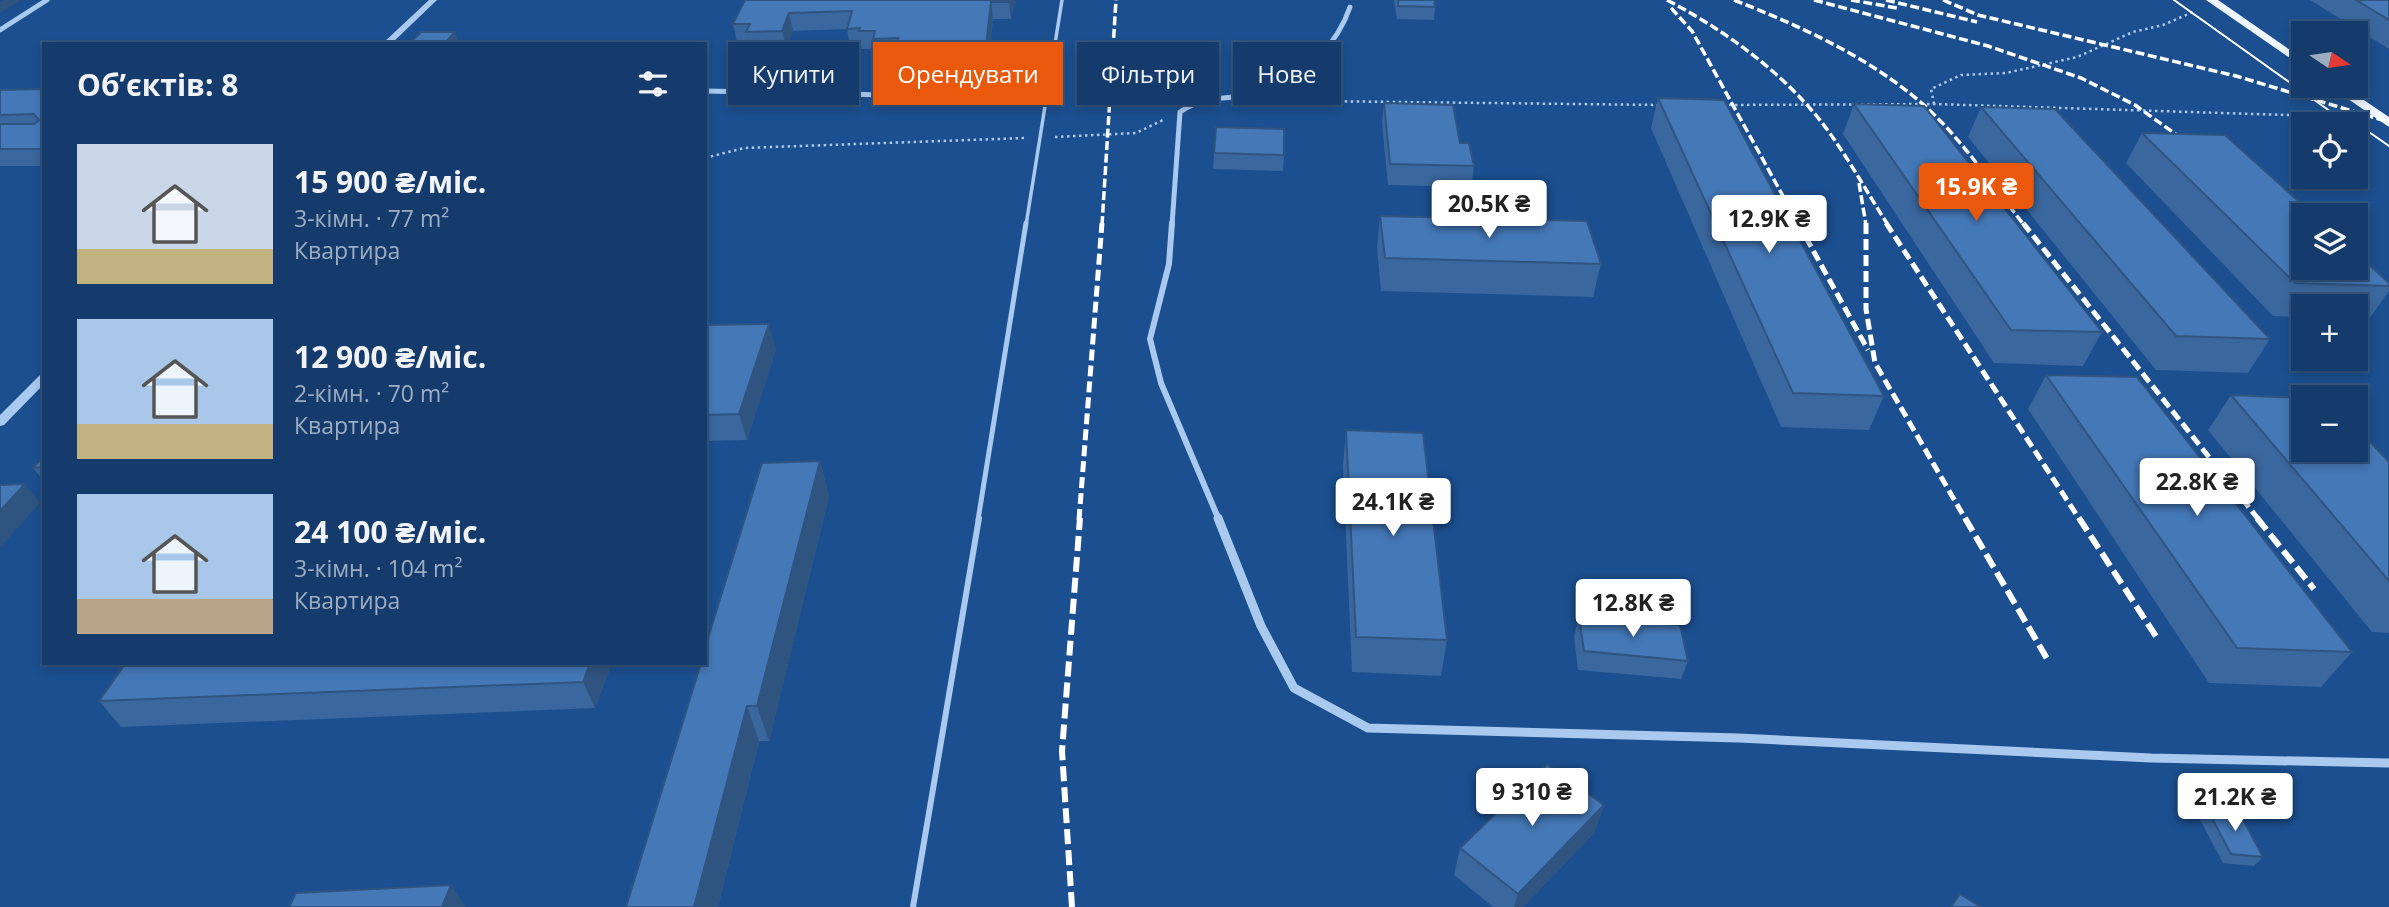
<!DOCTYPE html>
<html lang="uk">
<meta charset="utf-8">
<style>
body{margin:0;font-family:"Open Sans",sans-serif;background:#214673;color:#f1f3f6;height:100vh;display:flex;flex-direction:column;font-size:26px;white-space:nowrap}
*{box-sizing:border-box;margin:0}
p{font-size:23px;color:#9dadc1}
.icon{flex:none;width:38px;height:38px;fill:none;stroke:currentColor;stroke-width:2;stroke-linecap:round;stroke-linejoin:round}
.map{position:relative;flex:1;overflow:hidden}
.sheet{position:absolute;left:42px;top:42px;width:665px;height:623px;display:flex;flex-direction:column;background:#143b6b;border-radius:0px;box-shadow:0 4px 10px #0003,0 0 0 2px #33557e}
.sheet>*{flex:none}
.guide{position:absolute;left:728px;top:42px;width:665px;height:63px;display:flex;gap:14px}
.needle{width:46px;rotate:103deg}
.buttons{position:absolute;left:2291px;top:21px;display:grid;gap:14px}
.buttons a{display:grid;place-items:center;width:77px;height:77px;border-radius:0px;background:#143b6b;box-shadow:0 4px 10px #0003,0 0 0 2px #33557e;font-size:35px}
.price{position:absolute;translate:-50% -60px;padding:0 16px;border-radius:7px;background:#fff;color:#222;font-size:23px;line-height:46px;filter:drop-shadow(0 2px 4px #0008)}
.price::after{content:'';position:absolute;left:50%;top:42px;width:21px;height:16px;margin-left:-10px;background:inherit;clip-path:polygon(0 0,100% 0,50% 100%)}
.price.selected{background:#ea580c;color:#fff}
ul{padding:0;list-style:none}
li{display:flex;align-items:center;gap:21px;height:175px;padding:0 35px}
li span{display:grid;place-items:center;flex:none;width:196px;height:140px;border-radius:0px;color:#555}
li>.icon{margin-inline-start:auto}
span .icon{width:84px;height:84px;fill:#fffc;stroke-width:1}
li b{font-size:30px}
h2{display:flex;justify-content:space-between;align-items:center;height:84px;padding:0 35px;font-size:30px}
.pill{padding:0 24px;border-radius:0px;background:#143b6b;box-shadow:0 4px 10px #0003,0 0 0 2px #33557e;font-size:24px;line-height:63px}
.pill.selected{background:#ea580c;color:#fff}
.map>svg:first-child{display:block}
</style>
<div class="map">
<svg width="2389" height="907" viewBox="0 0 2389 907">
<rect width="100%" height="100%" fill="#1b4f8f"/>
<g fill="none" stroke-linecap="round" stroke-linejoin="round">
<g stroke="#a9c9ee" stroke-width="2.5" stroke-dasharray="2.5 3.5" stroke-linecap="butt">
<path d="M1297 98 1312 101 1662 105"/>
<path d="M1934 104 1931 89 1961 75 2006 73 2077 57 2133 32 2163 25 2193 12"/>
<path d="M1723 105 1934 104 2319 116"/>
<path d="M1055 137 1136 133 1165 119"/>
<path d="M705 158 744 148 1025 138"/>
</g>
<path stroke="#a9c9ee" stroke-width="3.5" d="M1026 225 1062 0"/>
<path stroke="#a9c9ee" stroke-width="5" d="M978 520 1026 223"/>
<path stroke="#a9c9ee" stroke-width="6" d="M913 907 979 518"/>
<g stroke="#a9c9ee" stroke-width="5">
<path d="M0 30 47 0"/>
<path d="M705 91 978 97"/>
<path d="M1172 225 1180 112C1208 92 1238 101 1269 92 1304 82 1339 40 1350 7"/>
</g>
<path stroke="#a9c9ee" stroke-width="6" d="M1172 223 1169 264 1150 339 1161 383 1219 520"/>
<path stroke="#a9c9ee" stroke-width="9" d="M1218 518 1261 626 1294 688 1368 728 1739 738 2151 758 2389 763"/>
<g fill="#a9c9ee" fill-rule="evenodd">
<path d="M429 0H437L391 44H382Z"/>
<path d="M44 374V384L4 425 0 426V415L40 375Z"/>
</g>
<g fill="#f0f6ff" fill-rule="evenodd">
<path d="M2206 0H2218L2303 59V67Z"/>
<path d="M2329 86H2343L2389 117V127Z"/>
</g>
<g stroke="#fff" stroke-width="2">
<path d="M2174 0 2348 124"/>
<path d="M2343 114 2389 146"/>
</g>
<g stroke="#fff" stroke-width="3.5" stroke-dasharray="9 3.5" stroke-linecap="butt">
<path d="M1667 0C1722 29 1774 66 1814 113 1840 143 1866 191 1888 225"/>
<path d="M1734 0C1810 30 1892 67 1948 129 1975 159 1999 193 2024 225"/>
<path d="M1814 0 1988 46 2081 78 2135 105 2192 146"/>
<path d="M1851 0 1897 8"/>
<path d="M1886 0 1977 22"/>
<path d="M1943 0 1978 15 2236 76 2389 122"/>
<path d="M1671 8 1692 31 1799 225"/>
<path d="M1859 183 1866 225"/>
<path d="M1102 225 1116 0"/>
</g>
<g stroke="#fff" stroke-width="5" stroke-dasharray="11 5" stroke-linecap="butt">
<path d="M1798 223 1868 350"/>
<path d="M1866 223V309L1875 363 1966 520"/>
<path d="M1886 223 2080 520"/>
<path d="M2023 223 2259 520"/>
<path d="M1079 520 1102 223"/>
</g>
<g stroke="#fff" stroke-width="6" stroke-dasharray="15 6" stroke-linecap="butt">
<path d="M1965 518 2049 662"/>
<path d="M2079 518 2159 641"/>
<path d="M2257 518 2314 589"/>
<path d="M1072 907 1062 751 1080 518"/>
</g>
</g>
<g fill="#3a679d">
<path d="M745 0H1015L1011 19H993L988 63 898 66 897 57H876L874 49H862L861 46 850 47 847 29 793 31 786 49 750 50 748 42H737L733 24Z"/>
<path d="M1394 0H1434L1435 7 1434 20 1397 19Z"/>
<path d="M2310 0H2389V49Z"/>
<path d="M44 89V166H0V90Z"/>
<path d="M1658 98 1884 396 1869 430 1781 427 1651 128Z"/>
<path d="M1384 103 1460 143 1474 166 1471 187 1388 185 1382 123Z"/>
<path d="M1854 104 2102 332 2083 366 1994 363 1843 134Z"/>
<path d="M1981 107 2270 339 2248 373 2156 370 1968 137Z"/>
<path d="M2142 133 2389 283V291L2369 319H2356V306H2303V317L2273 316 2126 163Z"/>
<path d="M1214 153 1284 155 1283 171 1213 169Z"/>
<path d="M1380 216 1601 264 1593 297 1381 291 1377 248Z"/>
<path d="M705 325 776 349 747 440 705 441Z"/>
<path d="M2046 375 2352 652 2321 687 2209 683 2028 409Z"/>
<path d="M2231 395 2389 462V633L2372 632 2208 430Z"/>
<path d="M1346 430 1447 640 1441 676 1352 672 1343 465Z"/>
<path d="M44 456V481L33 468Z"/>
<path d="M820 461 829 496 769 741H759L718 907H626Z"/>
<path d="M1579 617 1688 661 1681 679 1578 670 1574 636Z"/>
<path d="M126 663H612L595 708 121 727 99 701Z"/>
<path d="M1604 805 1594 833 1523 907H1493L1454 875 1460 848Z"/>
<path d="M2207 809 2263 857 2254 866 2223 863 2199 818Z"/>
</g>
<g fill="#305480">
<path d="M4 0H21L0 13V2Z"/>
<path d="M1009 0H1015L1011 19 1009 2Z"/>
<path d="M991 2 993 19 988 63 986 45Z"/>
<path d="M789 13 793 31 786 49 782 31Z"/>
<path d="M455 32 459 44H444Z"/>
<path d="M705 303 708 314 705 322Z"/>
<path d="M769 324 776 349 747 440 739 414Z"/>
<path d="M820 461 829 496 769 741 757 706Z"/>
<path d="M25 484 40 503 0 547V511Z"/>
<path d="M590 663H612L595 708 583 682Z"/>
<path d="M747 706 759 741 718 907H694Z"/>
<path d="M1604 805 1594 833 1523 907H1514L1518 894Z"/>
<path d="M451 885 466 907H442Z"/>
</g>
<g fill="#4478b7" stroke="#305480" stroke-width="2">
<path d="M745 0H1009V2H991L986 45 896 48 898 38 873 39 875 31H859L860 28 847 29 852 11 789 13 782 31 746 32 750 24H733Z"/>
<path d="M1398 0H1434L1435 7 1398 6Z"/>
<path d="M2356 0H2389V20Z"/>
<path d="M421 32H455L444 44H409Z"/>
<path d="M44 89V149H0V124H34L39 120 34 114 0 115V90Z"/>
<path d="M1658 98 1724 100 1884 396 1793 393Z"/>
<path d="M1384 103 1453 105 1460 143H1469L1474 166 1390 164Z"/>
<path d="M1854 104 1924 106 2102 332 2011 330Z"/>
<path d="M1981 107 2055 109 2270 339 2176 336Z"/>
<path d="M1216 127 1284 129V155L1214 153Z"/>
<path d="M2142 133 2225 135 2314 215H2303V268H2356V253L2389 283V286L2295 283Z"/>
<path d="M1380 216 1587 221 1601 264 1385 258Z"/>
<path d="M769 324 739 414 705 415V325Z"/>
<path d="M2046 375 2137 377 2352 652 2237 648Z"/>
<path d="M2231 395 2303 398V450H2356V427L2389 462V581Z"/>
<path d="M1346 430 1423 433 1447 640 1356 637Z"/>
<path d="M44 456V467L33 468Z"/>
<path d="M820 461 757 706H747L694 907H626L701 663H705V648L762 463Z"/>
<path d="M25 484 0 511V485Z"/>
<path d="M1579 617 1680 625 1688 661 1584 651Z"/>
<path d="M126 663H590L583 682 99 701Z"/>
<path d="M1547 764 1604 805 1518 894 1460 848Z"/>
<path d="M2207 809 2239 812 2263 857 2231 854Z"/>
<path d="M451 885 442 907H289L296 893Z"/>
<path d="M1960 894 1981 907H1951Z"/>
</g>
</svg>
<div class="buttons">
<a><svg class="needle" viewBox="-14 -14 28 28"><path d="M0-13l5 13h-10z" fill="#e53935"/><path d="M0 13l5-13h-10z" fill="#9dadc1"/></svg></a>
<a><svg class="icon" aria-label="locate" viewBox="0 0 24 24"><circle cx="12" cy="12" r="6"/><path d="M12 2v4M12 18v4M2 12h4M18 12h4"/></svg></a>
<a><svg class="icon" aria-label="layers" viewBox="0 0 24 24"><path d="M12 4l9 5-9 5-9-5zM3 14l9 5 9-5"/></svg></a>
<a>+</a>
<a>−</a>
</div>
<b class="price selected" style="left:1976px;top:223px">15.9K ₴</b>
<b class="price" style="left:1489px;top:240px">20.5K ₴</b>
<b class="price" style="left:1769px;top:255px">12.9K ₴</b>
<b class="price" style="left:2197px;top:518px">22.8K ₴</b>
<b class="price" style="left:1393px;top:538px">24.1K ₴</b>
<b class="price" style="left:1633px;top:639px">12.8K ₴</b>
<b class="price" style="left:1532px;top:828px">9 310 ₴</b>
<b class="price" style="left:2235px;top:833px">21.2K ₴</b>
<div class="guide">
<a class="pill">Купити</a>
<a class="pill selected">Орендувати</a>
<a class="pill">Фільтри</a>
<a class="pill">Нове</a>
</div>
<section class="sheet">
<h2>Об’єктів: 8<svg class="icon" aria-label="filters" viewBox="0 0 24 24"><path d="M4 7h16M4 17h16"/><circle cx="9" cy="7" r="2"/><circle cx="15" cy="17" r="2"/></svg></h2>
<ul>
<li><span style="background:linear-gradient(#c9d6e8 75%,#c2b280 0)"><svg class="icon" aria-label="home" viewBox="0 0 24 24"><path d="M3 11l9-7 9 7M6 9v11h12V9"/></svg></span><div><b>15 900 ₴/міс.</b><p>3-кімн. · 77 m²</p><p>Квартира</p></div></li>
<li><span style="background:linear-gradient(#a9c7e8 75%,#c2b280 0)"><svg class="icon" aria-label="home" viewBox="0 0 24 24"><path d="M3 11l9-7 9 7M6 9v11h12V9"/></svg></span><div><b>12 900 ₴/міс.</b><p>2-кімн. · 70 m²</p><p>Квартира</p></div></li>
<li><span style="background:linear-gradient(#a9c7e8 75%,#b9a48a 0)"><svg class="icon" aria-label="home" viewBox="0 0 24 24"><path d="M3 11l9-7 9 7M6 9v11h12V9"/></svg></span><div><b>24 100 ₴/міс.</b><p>3-кімн. · 104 m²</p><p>Квартира</p></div></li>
</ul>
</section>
</div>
